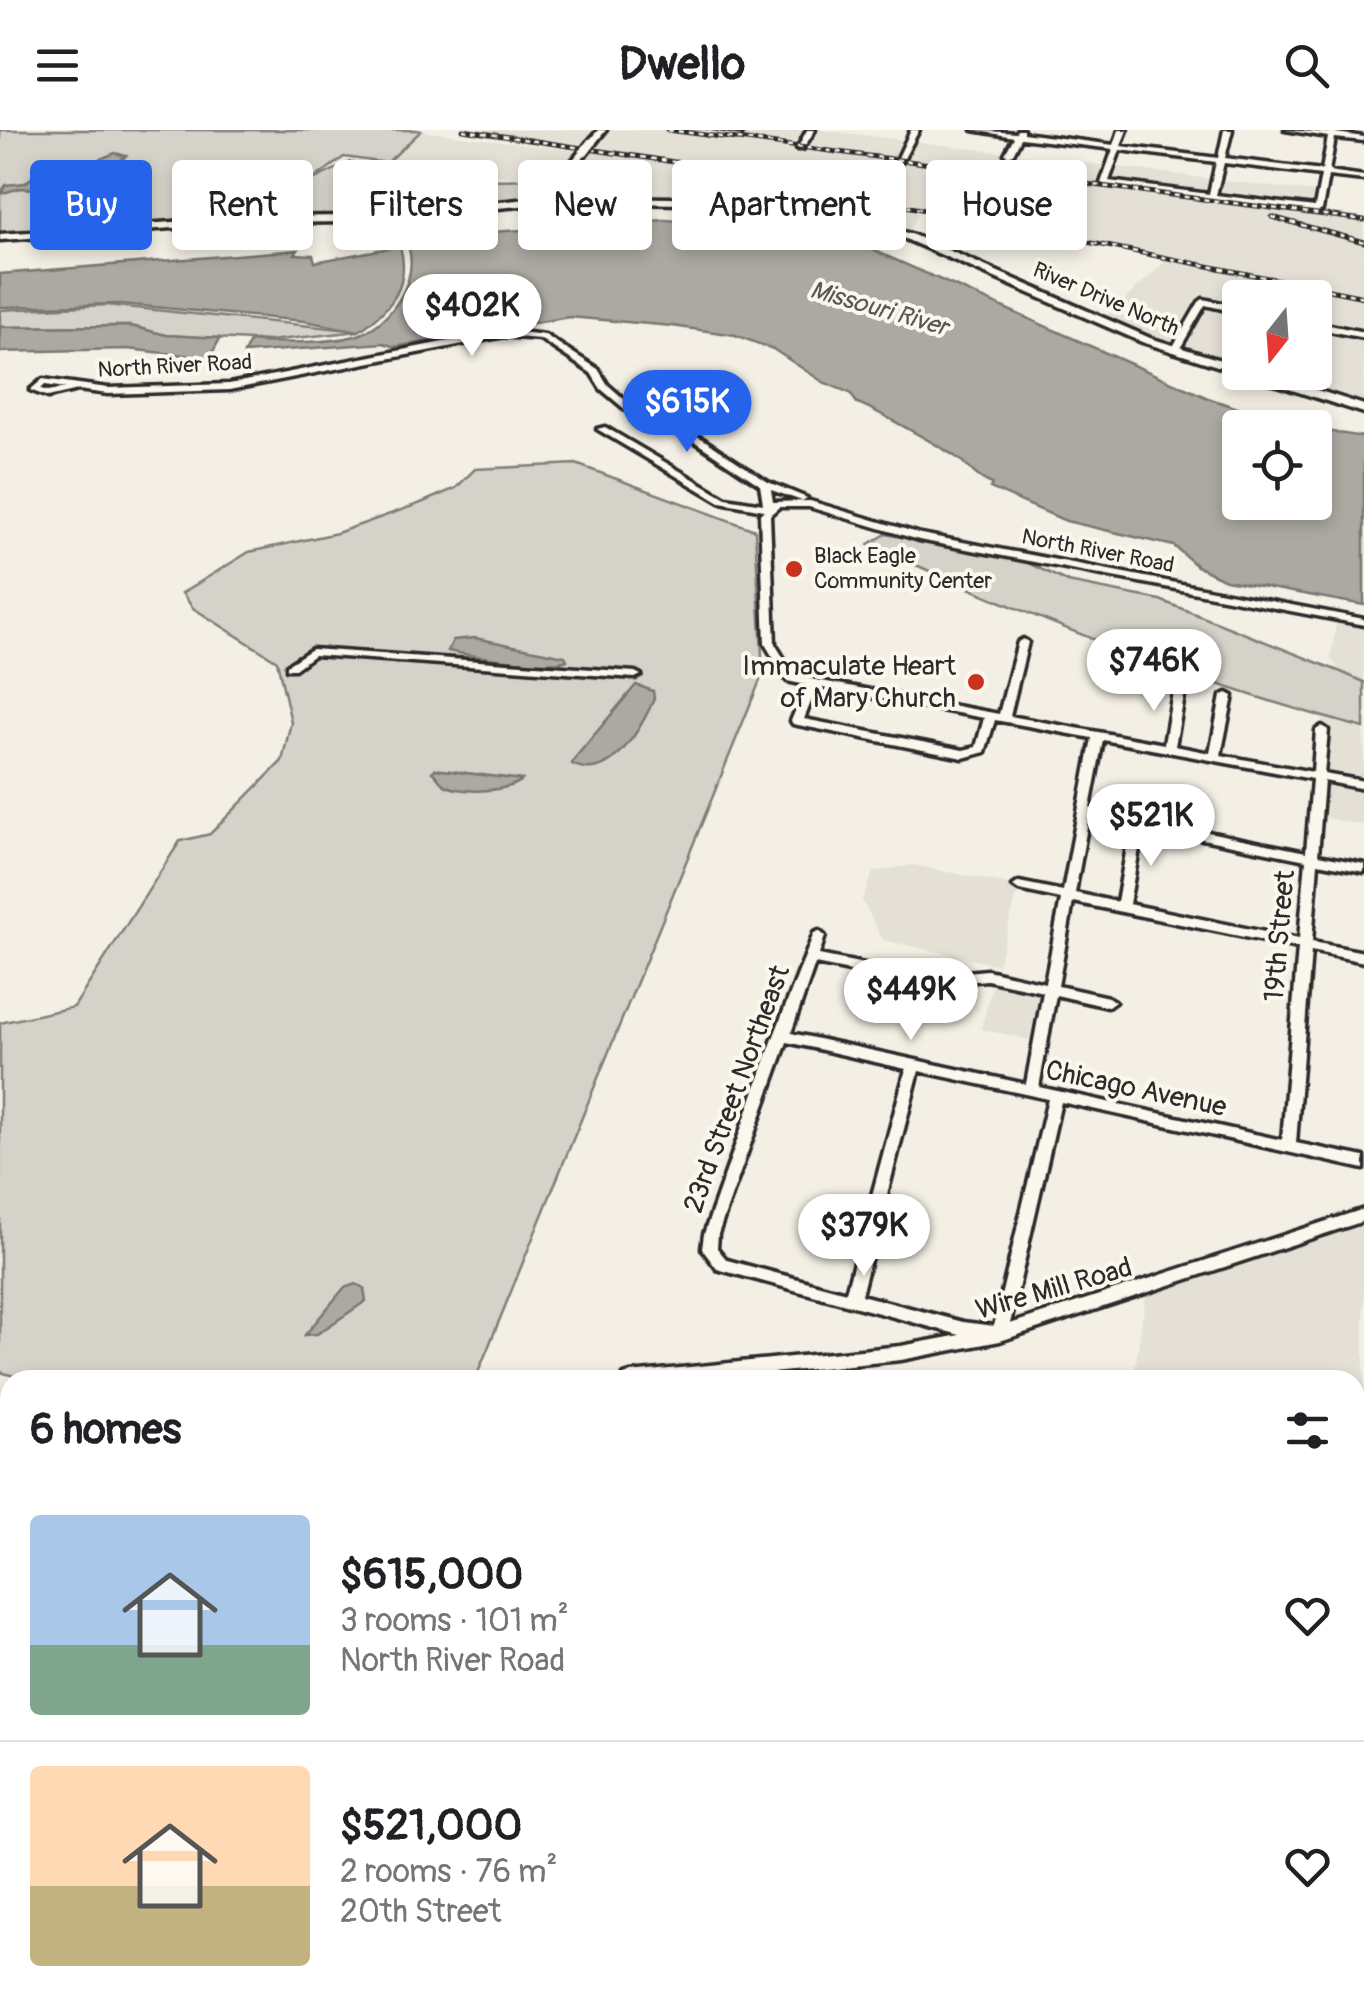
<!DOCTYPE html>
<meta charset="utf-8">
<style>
body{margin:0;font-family:Pangolin,sans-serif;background:#f2f2f2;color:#202124;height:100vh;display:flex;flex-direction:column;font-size:38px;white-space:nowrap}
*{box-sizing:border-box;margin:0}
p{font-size:32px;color:#757577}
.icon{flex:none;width:55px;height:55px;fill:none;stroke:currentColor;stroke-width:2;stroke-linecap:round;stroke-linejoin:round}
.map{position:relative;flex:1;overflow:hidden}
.details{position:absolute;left:0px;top:1240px;width:1365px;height:640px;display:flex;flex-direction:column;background:#fff;border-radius:30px 30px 0 0;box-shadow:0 5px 15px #0003}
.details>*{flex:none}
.top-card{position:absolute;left:30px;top:30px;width:1305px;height:90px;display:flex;gap:20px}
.needle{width:65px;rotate:197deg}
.fabs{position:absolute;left:1222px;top:150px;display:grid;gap:20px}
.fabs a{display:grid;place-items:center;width:110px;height:110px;border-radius:10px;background:#fff;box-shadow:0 5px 15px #0003;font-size:50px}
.price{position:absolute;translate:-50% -85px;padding:0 22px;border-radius:35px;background:#fff;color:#222;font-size:32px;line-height:65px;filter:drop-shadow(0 2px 5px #0008)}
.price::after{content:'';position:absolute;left:50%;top:60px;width:30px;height:22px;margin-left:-15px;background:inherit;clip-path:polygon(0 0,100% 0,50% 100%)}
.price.active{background:#2563eb;color:#fff}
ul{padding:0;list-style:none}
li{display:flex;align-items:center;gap:30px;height:250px;padding:0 30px}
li+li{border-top:2px solid #e0e0e0}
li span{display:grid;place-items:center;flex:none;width:280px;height:200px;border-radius:10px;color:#555}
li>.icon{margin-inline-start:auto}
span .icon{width:120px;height:120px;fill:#fffc;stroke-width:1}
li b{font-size:42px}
h2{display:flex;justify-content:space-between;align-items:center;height:120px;padding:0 30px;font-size:42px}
.pill{padding:0 35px;border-radius:10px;background:#fff;box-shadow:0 5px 15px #0003;font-size:35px;line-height:90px}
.pill.active{background:#2563eb;color:#fff}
header{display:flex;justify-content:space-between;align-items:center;height:130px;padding:0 30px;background:#fff;font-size:45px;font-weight:700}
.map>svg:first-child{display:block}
</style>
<header><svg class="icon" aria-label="menu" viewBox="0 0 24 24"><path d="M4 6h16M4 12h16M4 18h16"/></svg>Dwello<svg class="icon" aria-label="search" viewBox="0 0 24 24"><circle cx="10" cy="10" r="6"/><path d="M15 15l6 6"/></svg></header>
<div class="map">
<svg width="1364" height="1880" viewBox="0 0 1364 1880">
<rect width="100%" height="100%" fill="#f3efe4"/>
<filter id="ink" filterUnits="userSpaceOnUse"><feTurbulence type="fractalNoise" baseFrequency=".01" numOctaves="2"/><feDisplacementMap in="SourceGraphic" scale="20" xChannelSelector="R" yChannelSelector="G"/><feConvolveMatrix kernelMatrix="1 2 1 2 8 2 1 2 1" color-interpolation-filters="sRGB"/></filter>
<g filter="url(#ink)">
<g fill="#e4e0d6" fill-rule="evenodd">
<path d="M467 0H823L1322 63 1318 84 1364 90V165L784 53 919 83 907 106 827 84 723 70 589 65 563 46 587 18 686 33 589 16Z"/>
<path d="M421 1 579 21 559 43 512 47 387 33Z"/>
<path d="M1167 130 1364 168V279L1254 248 1101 191ZM1240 168H1315V242H1240Z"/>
<path d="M1337 487 1364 492V552L1341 542 1331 529Z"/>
<path d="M1323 586 1364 598V695L1314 686Z"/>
<path d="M913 735 1019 756 998 835 883 810 862 770 873 742Z"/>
<path d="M995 846 1050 859 1040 912 981 899Z"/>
<path d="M1364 1087V1460L1355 1457V1250H1133L1147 1158Z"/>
</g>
<g fill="#d5d2c9" stroke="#807e7a" stroke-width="2.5">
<path d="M0 0H417L421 1 387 33 344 27 311 51 350 32 482 50 555 49 530 66 514 70 381 85 0 103Z"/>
<path d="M106 175 359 201 269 211 165 205 131 196 0 197V180Z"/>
<path d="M576 334 755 400 763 543 475 1250H28L0 1242V893L74 877 180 711 210 704 282 631 291 592 277 531 193 478 182 463 249 422 337 403 421 373 456 358 475 339Z"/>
<path d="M886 404 1026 432 1068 452 1160 470 1341 542 1364 552V598C1192 553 1030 487 869 414Z"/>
</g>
<g fill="#aca9a2" stroke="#787772" stroke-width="2.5" fill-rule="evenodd">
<path d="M115 23 126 26 117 33 142 42 131 55 108 46 58 60 20 58 0 64 6 55 25 53 43 39 55 40 50 46 74 50 105 45 106 41 85 35Z"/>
<path d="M664 90 775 97 873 120 1208 268 1287 295 1364 307V475L1226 450 1198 437 1174 416 1066 391 990 358 992 354C974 347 970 336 956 327 943 318 867 275 857 273L850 263 823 252 773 219 735 205 672 196 569 187 394 217 384 213 244 223 250 211C275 214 339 213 361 204 394 189 419 148 408 115L420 114 421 107ZM1240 298H1315V372H1240Z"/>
<path d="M400 116C411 156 391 179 359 201L304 191 121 174 0 177V144L298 120 295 124 313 125 315 132Z"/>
<path d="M131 196 166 205 220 208 210 228 127 219 0 222V197Z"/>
<path d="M475 508 565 526 567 530C549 538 471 526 448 521L453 510Z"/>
<path d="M636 555 653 561 654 569C641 598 611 654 572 634L575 628Z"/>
<path d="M435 639 522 650C509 662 456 665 442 653 438 650 437 645 432 642Z"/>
<path d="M356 1154 364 1158 366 1171 317 1204 305 1205 344 1158Z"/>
</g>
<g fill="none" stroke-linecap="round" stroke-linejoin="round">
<g stroke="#2b2b2b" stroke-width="7">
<g id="minor">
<path d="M598 0H606L594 15H588L587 13Z"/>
<path d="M682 0H705L741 6 737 8Z"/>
<path d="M807 0H815L803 19H797Z"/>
<path d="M911 0H919L902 32H896Z"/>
<path d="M973 0 1016 3 1017 0H1023V3L1114 15 1119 0H1127L1121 16 1218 28 1224 0H1232L1225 28 1322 40 1328 7 1285 0 1329 3V0H1337L1336 3 1364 7V11L1335 8 1329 41 1364 46V50L1328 46 1322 80 1318 82 1105 55 1101 53 1113 19 1021 8 1013 24 1009 26 1005 24 1014 7ZM1120 20 1216 32 1209 64 1109 51ZM1224 33 1321 45 1315 77 1216 65Z"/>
<path d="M581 20 588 22 567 46 564 69 557 71 559 46Z"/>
<path d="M1203 169 1240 177V183L1205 175 1178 222H1172L1171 220 1199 172Z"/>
<path d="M1315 192 1364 202V208L1315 198Z"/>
<path d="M504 200 545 205 598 239 608 255 632 276 703 309 768 352 807 368 802 371 771 360 773 372 810 371 921 404 1364 489V495L919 410 809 377H779L770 385 775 514 795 546 999 584 1018 512 1023 509 1028 512 1010 586 1164 614 1174 556 1180 553 1186 556 1175 616 1210 623 1221 566 1227 563 1233 566 1221 625 1313 642 1316 600 1322 596 1328 600 1324 644 1364 651V659L1324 651 1318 725 1364 734V742L1318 733 1312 812 1364 822V832L1311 821 1296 1013 1364 1027V1039L1061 972 1010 1194 1364 1079V1091L1000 1211 901 1230 700 1250H622L624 1245 630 1243 901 1216 960 1205 717 1139 702 1119 704 1104 774 906 814 803 819 801 825 806 819 825 924 846 987 840 1045 853 1061 769 1019 760 1013 756 1019 752 1063 761 1092 608 995 590 985 622 963 628 793 594 791 591 806 555 787 551 765 514 760 384 764 380 720 372 597 299 605 297 726 368 763 374 760 355 697 313 626 280 601 259 591 243 540 209 504 206 229 260 108 264 78 260 48 267 30 260 43 249 108 258 229 254ZM45 255 66 258 48 261 41 259ZM817 557 984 588 976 617 963 620 804 589ZM1103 610 1312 649 1306 722 1090 678ZM1089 686 1131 695 1117 772 1075 763ZM1143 697 1306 730 1299 809 1129 774ZM1073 772 1298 818 1282 1010 1039 957 1056 865 1108 877 1115 872 1108 867 1058 856ZM815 834 924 856 987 850 1043 862 1026 954 791 903ZM787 912 906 939 846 1162 727 1130 717 1118 718 1104ZM919 941 1048 969 994 1196 963 1192 861 1165Z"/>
<path d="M312 519 635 542 641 545 635 548 314 525 295 539H287V535Z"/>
<path d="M10 1410V1437L0 1442V1411Z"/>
</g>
</g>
<g stroke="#2b2b2b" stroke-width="7">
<path id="major" d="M563 43 577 57 595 63V67L747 69 831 82 911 104 1150 208 1240 236V242H1260L1364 275V283L1142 212 903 108 826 87 747 75 560 72 356 92 245 93 0 110V104L245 87 356 86 528 69 527 65ZM562 51 571 61 586 66 536 68Z"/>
</g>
<use href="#minor" fill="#fbf7ec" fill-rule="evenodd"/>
<use href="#major" fill="#fbf7ec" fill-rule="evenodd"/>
<g stroke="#2b2b2b" stroke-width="5">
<g id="rail">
<path d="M463 0 714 38 1364 167"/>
<path d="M668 0 1364 90"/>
<path d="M1272 87 1364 112"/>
</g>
</g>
<use href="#rail" stroke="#fbf7ec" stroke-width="2.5" stroke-dasharray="5" stroke-linecap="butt"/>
<g stroke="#2b2b2b" stroke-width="14" stroke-linecap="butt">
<path id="minor-bridge" d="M584 22 591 13"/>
</g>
<use href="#minor-bridge" stroke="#fbf7ec" stroke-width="9"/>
</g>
</g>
<g fill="#c8321e" stroke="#fbf7ec" stroke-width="4">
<circle cx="794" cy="439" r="10"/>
<circle cx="976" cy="552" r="10"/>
</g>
<g text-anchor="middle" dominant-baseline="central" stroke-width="8" stroke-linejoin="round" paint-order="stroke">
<g font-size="22" fill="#2b2b2b" stroke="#fbf7ec">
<text transform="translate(1106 169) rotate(23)">River Drive North</text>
<text transform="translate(175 236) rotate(-3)">North River Road</text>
<text transform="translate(1098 421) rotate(11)">North River Road</text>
</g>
<g font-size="22" fill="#2b2b2b" stroke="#fbf7ec" text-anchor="start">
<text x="814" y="426">Black Eagle<tspan x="814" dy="25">Community Center</tspan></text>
</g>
<g font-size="25" font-style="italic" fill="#585755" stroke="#fbf7ec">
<text transform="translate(879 179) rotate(16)">Missouri River</text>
</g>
<g font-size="28" fill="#2b2b2b" stroke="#fbf7ec" text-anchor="end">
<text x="956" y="536">Immaculate Heart<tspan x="956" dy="32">of Mary Church</tspan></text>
</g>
<g font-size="28" fill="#2b2b2b" stroke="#fbf7ec">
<text transform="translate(1280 806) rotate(-85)">19th Street</text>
<text transform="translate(737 959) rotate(-70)">23rd Street Northeast</text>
<text transform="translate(1136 959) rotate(12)">Chicago Avenue</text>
<text transform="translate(1054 1159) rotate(-16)">Wire Mill Road</text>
</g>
</g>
</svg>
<div class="fabs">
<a><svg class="needle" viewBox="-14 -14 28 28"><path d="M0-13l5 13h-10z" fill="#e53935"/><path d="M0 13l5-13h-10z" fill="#757577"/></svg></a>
<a><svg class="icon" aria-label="locate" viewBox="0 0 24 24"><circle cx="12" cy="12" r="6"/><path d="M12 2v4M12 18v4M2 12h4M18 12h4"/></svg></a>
</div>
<b class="price" style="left:472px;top:229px">$402K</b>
<b class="price active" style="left:687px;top:325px">$615K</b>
<b class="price" style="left:1154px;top:584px">$746K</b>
<b class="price" style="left:1151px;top:739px">$521K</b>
<b class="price" style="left:911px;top:913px">$449K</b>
<b class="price" style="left:864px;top:1149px">$379K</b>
<div class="top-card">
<a class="pill active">Buy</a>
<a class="pill">Rent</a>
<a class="pill">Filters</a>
<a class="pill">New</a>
<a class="pill">Apartment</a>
<a class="pill">House</a>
</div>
<section class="details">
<h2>6 homes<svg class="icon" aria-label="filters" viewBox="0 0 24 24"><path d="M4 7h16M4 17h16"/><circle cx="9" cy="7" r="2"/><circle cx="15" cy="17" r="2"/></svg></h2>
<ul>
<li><span style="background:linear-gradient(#a9c7e8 65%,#7fa58c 0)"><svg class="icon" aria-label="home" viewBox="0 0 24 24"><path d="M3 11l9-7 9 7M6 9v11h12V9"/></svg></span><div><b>$615,000</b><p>3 rooms · 101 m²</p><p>North River Road</p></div><svg class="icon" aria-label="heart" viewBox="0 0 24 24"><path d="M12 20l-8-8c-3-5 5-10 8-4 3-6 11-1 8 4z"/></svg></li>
<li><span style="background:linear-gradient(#ffd9b3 60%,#c2b280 0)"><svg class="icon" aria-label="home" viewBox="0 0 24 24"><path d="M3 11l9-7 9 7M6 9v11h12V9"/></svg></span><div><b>$521,000</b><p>2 rooms · 76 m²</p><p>20th Street</p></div><svg class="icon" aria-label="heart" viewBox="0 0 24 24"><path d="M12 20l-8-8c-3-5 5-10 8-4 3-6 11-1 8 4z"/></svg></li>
</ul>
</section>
</div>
